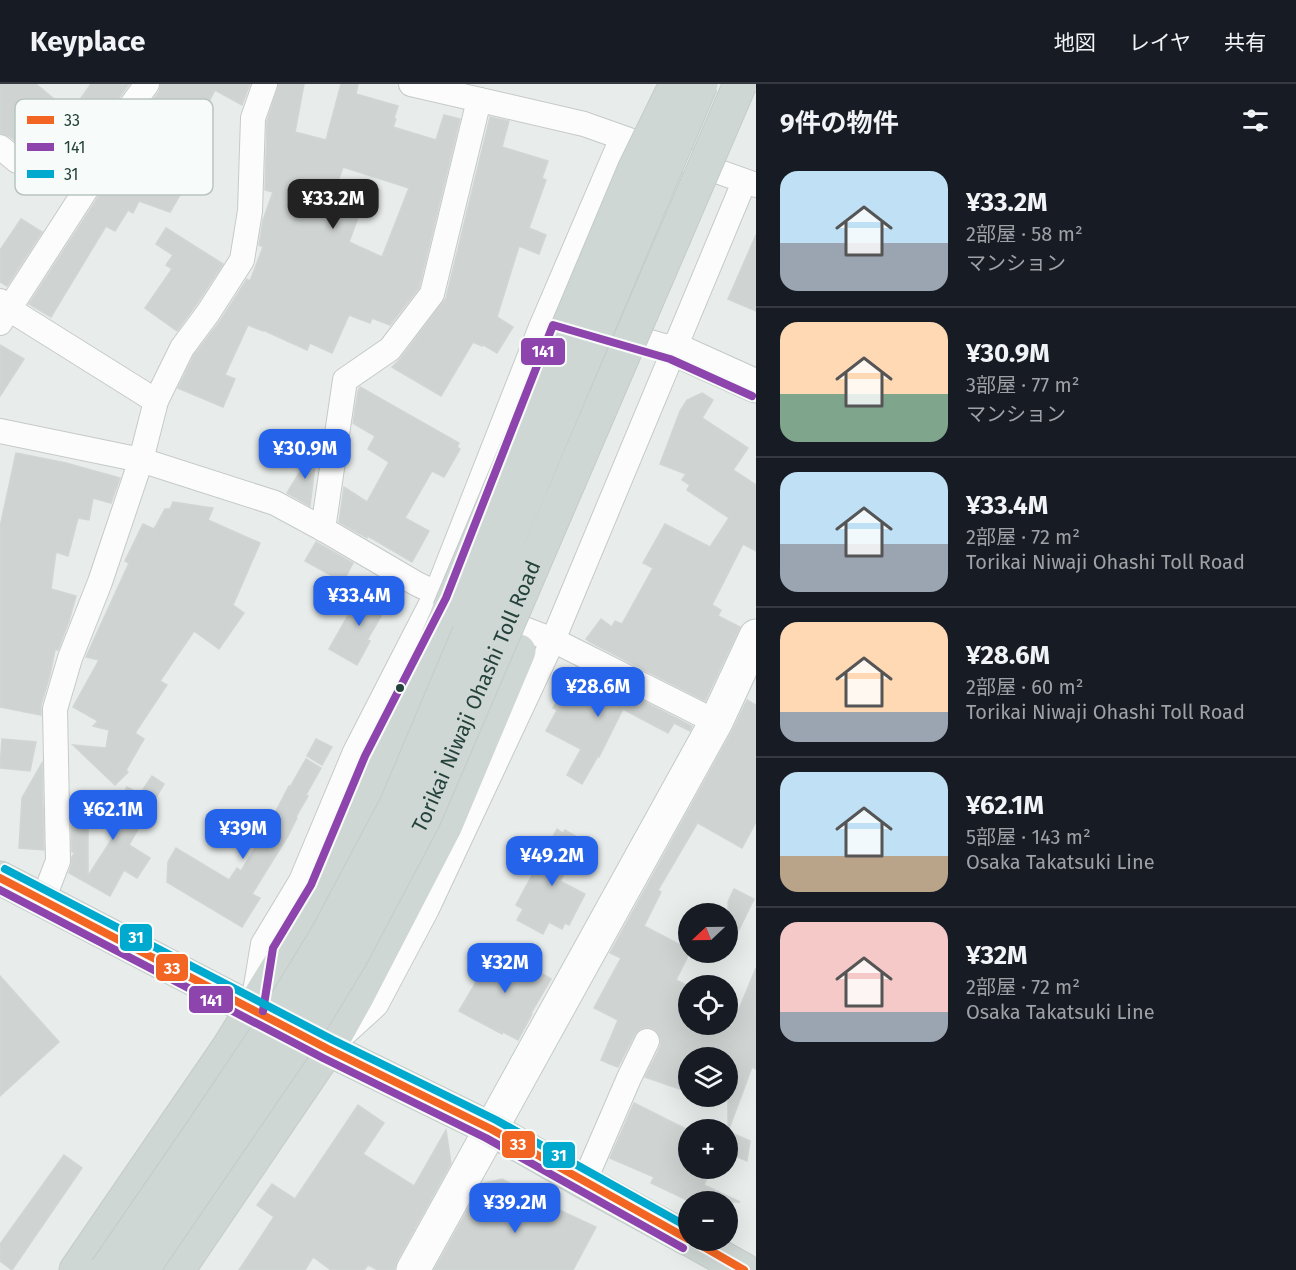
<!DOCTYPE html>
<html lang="ja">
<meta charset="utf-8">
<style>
body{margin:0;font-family:"Fira Sans","Noto Sans JP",sans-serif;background:#242831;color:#f1f3f6;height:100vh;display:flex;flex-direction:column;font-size:22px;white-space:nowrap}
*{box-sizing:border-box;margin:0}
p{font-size:20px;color:#9ea1a6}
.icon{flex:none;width:33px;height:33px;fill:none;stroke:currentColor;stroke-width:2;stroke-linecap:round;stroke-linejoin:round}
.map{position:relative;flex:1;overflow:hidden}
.drawer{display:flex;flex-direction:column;background:#171b24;width:540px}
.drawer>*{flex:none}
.needle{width:39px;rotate:248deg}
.tools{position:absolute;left:678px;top:819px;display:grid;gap:12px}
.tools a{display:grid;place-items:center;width:60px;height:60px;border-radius:50%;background:#171b24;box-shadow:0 6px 24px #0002;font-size:30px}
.price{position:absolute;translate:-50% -51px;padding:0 14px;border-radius:12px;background:#2563eb;color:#fff;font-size:20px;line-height:39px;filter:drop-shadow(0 2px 3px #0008)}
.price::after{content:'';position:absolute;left:50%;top:36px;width:18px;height:14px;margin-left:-9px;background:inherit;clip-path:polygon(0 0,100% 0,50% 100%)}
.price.active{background:#222;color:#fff}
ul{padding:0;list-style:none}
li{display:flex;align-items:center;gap:18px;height:150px;padding:0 24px}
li+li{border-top:2px solid #363941}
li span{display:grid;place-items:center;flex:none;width:168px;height:120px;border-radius:18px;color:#555}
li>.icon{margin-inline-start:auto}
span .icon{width:72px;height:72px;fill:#fffc;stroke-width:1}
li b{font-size:26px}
h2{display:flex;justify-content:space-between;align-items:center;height:72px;padding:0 24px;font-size:26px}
header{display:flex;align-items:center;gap:36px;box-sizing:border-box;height:84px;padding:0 30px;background:#171b24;border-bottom:2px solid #363941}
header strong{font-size:28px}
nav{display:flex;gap:33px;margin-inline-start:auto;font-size:21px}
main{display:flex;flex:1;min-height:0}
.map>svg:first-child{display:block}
</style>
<header>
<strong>Keyplace</strong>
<nav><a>地図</a><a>レイヤ</a><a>共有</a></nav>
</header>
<main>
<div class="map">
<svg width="756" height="1186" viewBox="0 0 756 1186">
<rect width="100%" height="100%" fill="#e8edeb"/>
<g fill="#cfd4d2" stroke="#d1d6d4" stroke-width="1.5" fill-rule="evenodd">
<path d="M0 0H36L59 19 23 63 9 52 0 49Z"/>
<path d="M91 0H129L105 33 103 42V52L68 108 55 99 86 56 82 53 87 45 69 31Z"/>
<path d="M161 0H250L242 21 215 6 196 43 175 31 149 72 151 74 143 88 180 111 170 128 139 117 133 129 128 126 115 147 106 142 51 233 29 220 130 64 132 55V45L159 8Z"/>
<path d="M279 0H304L295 48 326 56 341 0H358L356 10 398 22 394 34 396 35 393 43 436 56 444 31 460 35 419 204 390 241 372 234 370 239 349 231 332 269 310 259 307 266 263 246V247L248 241 225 291 235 295 223 323 178 304 194 271 220 237 247 195 250 197 263 163 259 161 263 136 273 108 265 106 267 37ZM343 83 409 104 382 173 349 158 359 131 330 121Z"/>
<path d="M490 33 509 37 502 63 548 77 542 94 546 96 529 144 546 151 539 170 519 162 497 233 513 243 497 269 482 260V262L473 258 441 312 392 283 401 274 446 214Z"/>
<path d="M21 135 42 148 7 202 0 198V166Z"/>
<path d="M166 144 223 180 196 221 177 247 145 224 172 185 166 181 173 171 156 160Z"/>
<path d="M756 151V227L728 215Z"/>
<path d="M0 261 24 275 0 312Z"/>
<path d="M360 303 459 359 457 363 460 365 444 393 432 387 405 434 429 447 412 478 368 452 367 454 339 438 344 403 367 418 389 378 368 365 375 352 353 339 358 307Z"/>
<path d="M702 309 713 316 702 334 748 364 733 386 756 401V467L743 460 712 521 721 526 718 532 740 543 705 617 590 558 586 555 601 535 612 543 615 537 622 540 653 484 643 479 665 440 710 463 729 434 687 406 690 401 682 396 686 390 660 380 680 327 687 316Z"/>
<path d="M318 358 310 422 287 409Z"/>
<path d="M16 369 66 379 120 394 111 419 93 414 89 436 78 434 68 472 56 468 51 505 76 512 69 537 58 566H55L50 591 41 621V631L0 623V443Z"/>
<path d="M173 418 213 424 208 436 260 459 233 521 244 529 219 565 194 547 160 597 167 601 135 649 144 655 126 686 128 688 115 701 73 661 106 664 109 646 93 642 98 637 73 623 99 576 86 573 129 479 125 477 143 440 154 445 165 425H170Z"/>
<path d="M316 458 353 479 343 498 305 477Z"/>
<path d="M363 505 388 520 367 556 370 557 357 581 329 565Z"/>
<path d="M576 583 692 642 690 647 674 639 668 649 623 625 599 673 598 672 582 700 567 691 581 665 546 647 557 626 553 624Z"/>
<path d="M747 616 756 621V738L742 764 698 739V738L658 806 661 808 644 842 688 865V868H690L676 896 688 902V940H726L732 942 756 884V985L752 983 729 1045 728 1044V974H688V1008L645 993 660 963 661 957 658 949 654 945 647 943 640 945 635 950 618 983 610 980 601 976 618 936 594 924 621 874 610 869 732 647Z"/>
<path d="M2 655 36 658 30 687 0 684Z"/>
<path d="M316 655 332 663 322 681 307 672Z"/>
<path d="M306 675 321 684 306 711 308 712 296 733 297 734 288 752 252 810 260 814 242 843 167 798 168 778 176 764 229 796 237 784 241 787 266 746 289 702 290 703Z"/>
<path d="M42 679 44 766 19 764 22 714Z"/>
<path d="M152 692 164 700 129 761 150 774 137 794 124 786 110 812 69 789 71 782 72 773 75 768H72L71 720 88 725V792L128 730 116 723 127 703 140 710Z"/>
<path d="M557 745 563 749 565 746 584 757 560 797 585 810 569 841 565 839 562 845 549 838 543 850 517 836 523 825 516 821Z"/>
<path d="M734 805 754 815 728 868V818Z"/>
<path d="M497 862 551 895 531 929 532 930 518 956 503 948 502 950 459 927Z"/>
<path d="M0 892 59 958 0 1012Z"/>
<path d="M634 1019 688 1046V1084H711L704 1101 740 1118H691L651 1099 654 1093 610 1074Z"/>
<path d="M358 1021 384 1039 363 1070 414 1102 446 1046 451 1079 397 1177 394 1186H378L368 1181 364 1186H331L313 1173 305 1186H239L274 1133 257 1121 272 1100 295 1115Z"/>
<path d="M734 1050 750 1057 747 1077 728 1069Z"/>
<path d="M64 1071 82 1084 12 1186 0 1177V1160Z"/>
<path d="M502 1095 557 1125 596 1143 573 1186H434L482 1100Z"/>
</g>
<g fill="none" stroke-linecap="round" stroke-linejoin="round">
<g stroke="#c5cac8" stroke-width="26">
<g id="street">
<path d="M411 0 584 40 756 101"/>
<path d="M0 63 17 77"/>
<path d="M0 217 9 225 156 317"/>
<path d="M0 239 118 56 117 41 147 0"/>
<path d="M616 248 674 265"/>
<path d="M0 347 141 376 275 419 323 445 417 500 449 515"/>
<path d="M323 445 345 296 390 265 432 210 479 16"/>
<path d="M493 533 553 556 573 566 716 638"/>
<path d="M43 816 58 777 55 625 70 574 100 498 141 376 156 317 182 264 208 229 242 176 250 127 253 34 265 0"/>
<path d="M254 914 263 860 301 797 355 668 436 510 541 243 622 54"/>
<path d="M342 952 376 921 427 825 553 556 744 98"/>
<path d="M584 1098 629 994 647 957"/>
</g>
</g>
<g stroke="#c3cbc8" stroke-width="35">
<g id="secondary">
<path d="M674 265 756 302"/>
<path d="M413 1186 716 638 756 552"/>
</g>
</g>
<g stroke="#c3ccc9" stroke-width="35">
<g id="primary">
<path d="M0 794 328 965 491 1045 584 1098 688 1155"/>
<path d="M691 1156 744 1186"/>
<path d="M76 1186 228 964 291 862 326 798 378 693 449 526"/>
<path d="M178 1186 328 965 358 911 445 743 519 567"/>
</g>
</g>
<use href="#street" stroke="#fcfcfc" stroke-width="24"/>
<use href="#secondary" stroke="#fcfcfc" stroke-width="33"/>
<use href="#primary" stroke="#cfd7d5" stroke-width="33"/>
<g stroke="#c3ccc9" stroke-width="35" stroke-linecap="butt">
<g id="primary-bridge">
<path d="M449 526 634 86 676 0"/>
<path d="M106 1186 201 1048 266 951 328 849 396 721 701 0"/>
<path id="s1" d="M142 1186 311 939 350 875 424 735 740 0"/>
</g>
</g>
<use href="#primary-bridge" stroke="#cfd7d5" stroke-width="33"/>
<g stroke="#f7fbf9" stroke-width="12">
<g id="bus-1">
<path d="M0 794 328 965 491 1045 688 1155"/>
<path d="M692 1156 744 1186"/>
</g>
</g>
<g stroke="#f7fbf9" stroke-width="12">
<g id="bus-2">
<path d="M0 806 323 974 486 1054 683 1164"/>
<path d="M263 927 273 864 311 801 365 672 446 514 553 241 670 275 752 312"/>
</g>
</g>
<g stroke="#f7fbf9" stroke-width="12">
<path id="bus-3" d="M5 785 333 956 496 1036 688 1143"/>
</g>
<use href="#bus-1" stroke="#f26522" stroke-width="8"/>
<use href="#bus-2" stroke="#8e44ad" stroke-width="8"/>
<use href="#bus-3" stroke="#00a9ce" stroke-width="8"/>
</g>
<circle fill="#24423a" stroke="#f7fbf9" stroke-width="2" cx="400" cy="604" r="5"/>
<g text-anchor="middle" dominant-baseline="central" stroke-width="6" stroke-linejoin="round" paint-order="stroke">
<g font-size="21" fill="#24423a" stroke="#f7fbf9">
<text stroke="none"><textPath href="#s1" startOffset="666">Torikai Niwaji Ohashi Toll Road</textPath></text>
</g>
</g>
<rect x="15" y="15" width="198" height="96" rx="9" fill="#f7fbf9" stroke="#b8c4c0" stroke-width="1.5"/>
<rect x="27" y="32" width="27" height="8" fill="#f26522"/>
<rect x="27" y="59" width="27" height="8" fill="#8e44ad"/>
<rect x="27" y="86" width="27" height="8" fill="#00a9ce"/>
<g font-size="16" fill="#24423a">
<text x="64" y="42">33</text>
<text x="64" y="69">141</text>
<text x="64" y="96">31</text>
</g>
<g stroke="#f7fbf9" stroke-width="2">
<rect x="520" y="253" width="46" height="29" rx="6" fill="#8e44ad"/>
<rect x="119" y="839" width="34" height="29" rx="6" fill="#00a9ce"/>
<rect x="155" y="869" width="34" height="29" rx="6" fill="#f26522"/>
<rect x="188" y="901" width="46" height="29" rx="6" fill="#8e44ad"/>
<rect x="501" y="1046" width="35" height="29" rx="6" fill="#f26522"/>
<rect x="542" y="1057" width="34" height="28" rx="6" fill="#00a9ce"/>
</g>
<g font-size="16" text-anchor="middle" font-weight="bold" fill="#fff">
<text x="543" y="273">141</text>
<text x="136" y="859">31</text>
<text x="172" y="890">33</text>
<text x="211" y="922">141</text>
<text x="518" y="1066">33</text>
<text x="559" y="1077">31</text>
</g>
</svg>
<div class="tools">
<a><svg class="needle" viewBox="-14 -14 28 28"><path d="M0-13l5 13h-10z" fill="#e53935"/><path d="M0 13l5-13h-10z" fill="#9ea1a6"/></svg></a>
<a><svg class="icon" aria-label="locate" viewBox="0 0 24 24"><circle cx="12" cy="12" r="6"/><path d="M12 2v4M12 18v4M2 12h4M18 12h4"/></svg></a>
<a><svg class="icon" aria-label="layers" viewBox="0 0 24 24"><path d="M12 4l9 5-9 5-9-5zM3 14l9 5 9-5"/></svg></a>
<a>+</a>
<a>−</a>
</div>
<b class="price active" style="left:333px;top:146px">¥33.2M</b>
<b class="price" style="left:305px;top:396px">¥30.9M</b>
<b class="price" style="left:359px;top:543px">¥33.4M</b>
<b class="price" style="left:598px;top:634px">¥28.6M</b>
<b class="price" style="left:113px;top:757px">¥62.1M</b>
<b class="price" style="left:243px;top:776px">¥39M</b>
<b class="price" style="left:552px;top:803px">¥49.2M</b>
<b class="price" style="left:505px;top:910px">¥32M</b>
<b class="price" style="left:515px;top:1150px">¥39.2M</b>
</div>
<section class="drawer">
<h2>9件の物件<svg class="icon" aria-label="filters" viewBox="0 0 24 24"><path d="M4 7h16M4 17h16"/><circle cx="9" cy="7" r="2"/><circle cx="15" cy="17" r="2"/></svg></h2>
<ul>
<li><span style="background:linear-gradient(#bfe0f5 60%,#9aa5b1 0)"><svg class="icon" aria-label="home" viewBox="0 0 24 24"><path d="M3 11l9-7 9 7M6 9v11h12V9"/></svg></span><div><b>¥33.2M</b><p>2部屋 · 58 m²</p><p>マンション</p></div></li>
<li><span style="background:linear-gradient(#ffd9b3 60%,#7fa58c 0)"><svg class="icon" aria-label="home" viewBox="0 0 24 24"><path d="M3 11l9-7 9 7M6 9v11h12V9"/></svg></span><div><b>¥30.9M</b><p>3部屋 · 77 m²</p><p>マンション</p></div></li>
<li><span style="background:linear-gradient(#bfe0f5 60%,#9aa5b1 0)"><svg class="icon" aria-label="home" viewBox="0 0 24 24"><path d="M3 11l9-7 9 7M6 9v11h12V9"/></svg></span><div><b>¥33.4M</b><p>2部屋 · 72 m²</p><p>Torikai Niwaji Ohashi Toll Road</p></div></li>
<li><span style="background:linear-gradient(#ffd9b3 75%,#9aa5b1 0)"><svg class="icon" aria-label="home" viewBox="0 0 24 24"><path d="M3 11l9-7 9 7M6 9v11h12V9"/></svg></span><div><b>¥28.6M</b><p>2部屋 · 60 m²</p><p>Torikai Niwaji Ohashi Toll Road</p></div></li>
<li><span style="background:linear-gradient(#bfe0f5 70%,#b9a48a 0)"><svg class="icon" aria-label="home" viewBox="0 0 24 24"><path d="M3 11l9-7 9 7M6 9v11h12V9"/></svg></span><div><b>¥62.1M</b><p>5部屋 · 143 m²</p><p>Osaka Takatsuki Line</p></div></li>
<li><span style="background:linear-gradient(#f6c9c9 75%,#9aa5b1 0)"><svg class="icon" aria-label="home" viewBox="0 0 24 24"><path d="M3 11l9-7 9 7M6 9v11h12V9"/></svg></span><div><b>¥32M</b><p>2部屋 · 72 m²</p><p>Osaka Takatsuki Line</p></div></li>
</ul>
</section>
</main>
